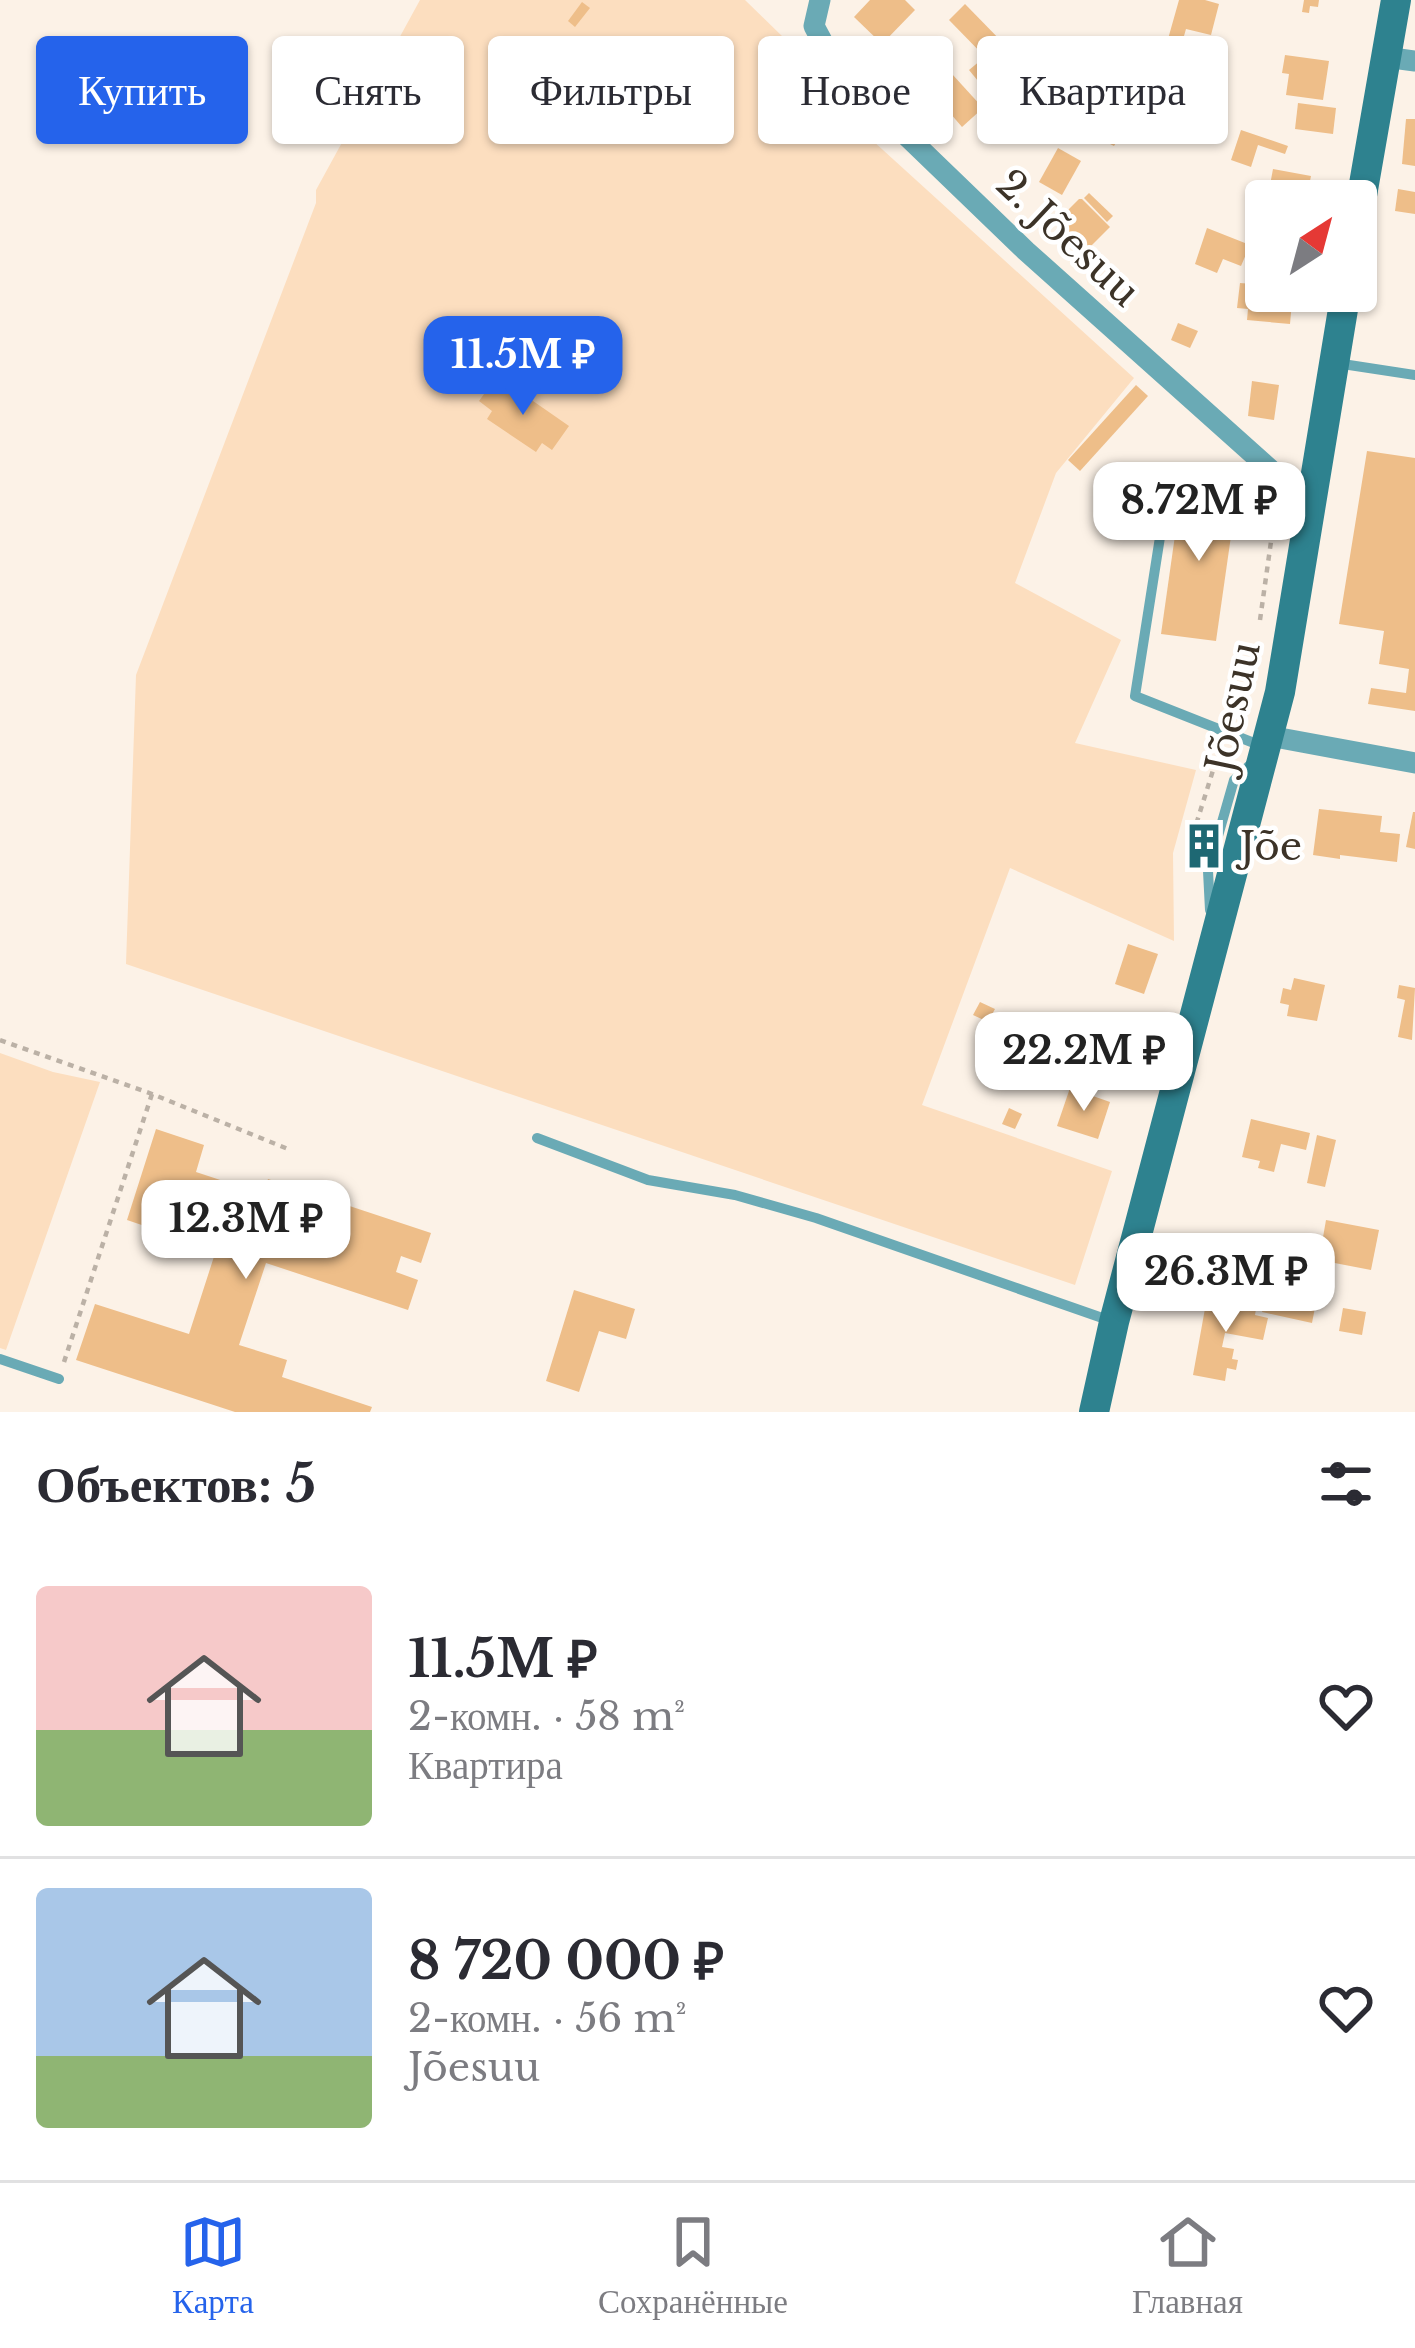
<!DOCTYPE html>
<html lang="ru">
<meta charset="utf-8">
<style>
body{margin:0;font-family:"Libre Baskerville",serif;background:#f7f7f7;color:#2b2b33;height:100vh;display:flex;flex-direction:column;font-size:45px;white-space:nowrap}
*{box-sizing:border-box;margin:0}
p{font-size:39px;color:#7c7c81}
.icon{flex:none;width:66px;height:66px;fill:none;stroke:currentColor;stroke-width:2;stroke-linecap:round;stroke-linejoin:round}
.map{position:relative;height:1412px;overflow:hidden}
.details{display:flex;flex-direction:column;background:#fff;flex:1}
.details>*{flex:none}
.top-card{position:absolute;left:36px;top:36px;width:1344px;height:108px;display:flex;gap:24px}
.needle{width:78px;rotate:36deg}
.tools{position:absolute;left:1245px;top:180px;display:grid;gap:24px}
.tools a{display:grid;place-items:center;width:132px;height:132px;border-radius:12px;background:#fff;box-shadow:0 3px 9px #0004;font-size:60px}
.price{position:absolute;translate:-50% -102px;padding:0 27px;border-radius:24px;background:#fff;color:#222;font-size:39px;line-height:78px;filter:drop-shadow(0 3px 6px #0008)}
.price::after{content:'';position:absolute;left:50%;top:72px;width:36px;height:27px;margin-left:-18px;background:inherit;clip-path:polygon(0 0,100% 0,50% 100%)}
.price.active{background:#2563eb;color:#fff}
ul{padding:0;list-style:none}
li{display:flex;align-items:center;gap:36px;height:300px;padding:0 36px}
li+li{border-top:3px solid #e1e1e2}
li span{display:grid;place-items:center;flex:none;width:336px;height:240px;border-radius:12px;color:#555}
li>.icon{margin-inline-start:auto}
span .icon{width:144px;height:144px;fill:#fffc;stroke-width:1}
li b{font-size:51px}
h2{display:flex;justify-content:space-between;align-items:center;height:144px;padding:0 36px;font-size:51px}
.chip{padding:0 42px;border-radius:12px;background:#fff;box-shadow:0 3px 9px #0004;font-size:42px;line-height:108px}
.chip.active{background:#2563eb;color:#fff}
.menu{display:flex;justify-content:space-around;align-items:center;height:168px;border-top:3px solid #e1e1e2;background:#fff;font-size:33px;color:#7c7c81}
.menu a{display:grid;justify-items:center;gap:6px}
.menu .active{color:#2563eb}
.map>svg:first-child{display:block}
</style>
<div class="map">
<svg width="1415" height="1412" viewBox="0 0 1415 1412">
<rect width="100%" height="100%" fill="#fcf2e7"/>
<g fill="#fcdebf">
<path d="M420 0H745L783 37 796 71 1134 378 1056 473 1015 583 1121 640 1075 743 1196 770 1173 853 1174 941 1010 868 922 1105 1112 1171 1075 1285 126 964 136 675 316 203V190Z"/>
<path d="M0 1053 53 1072 100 1082 6 1350 0 1348Z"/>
</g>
<g fill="#eebe89">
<path d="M870 0H905L915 10 882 44 854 17Z"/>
<path d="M1179 0H1205L1219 4 1211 35 1186 29 1182 43 1168 39Z"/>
<path d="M1304 0H1319L1318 7 1310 6 1309 13 1302 12Z"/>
<path d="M582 2 590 8 575 27 568 21Z"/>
<path d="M965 4 1007 47 991 63 949 20Z"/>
<path d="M1159 46 1170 48 1162 85 1151 83Z"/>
<path d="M1285 55 1329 61 1323 100 1286 95 1289 74 1282 73Z"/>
<path d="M981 60 999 82 987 92 969 70Z"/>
<path d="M952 74 983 108 962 127 932 92Z"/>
<path d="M685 90 698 102 691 109 678 97Z"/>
<path d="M1070 100 1082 103 1077 119 1065 115Z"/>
<path d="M1298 103 1336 108 1333 134 1295 129Z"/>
<path d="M1406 119H1415V166L1402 164Z"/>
<path d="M1109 130 1120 136 1114 146 1104 141Z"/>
<path d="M1241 130 1288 146 1285 154 1258 145 1251 167 1231 160Z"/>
<path d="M1058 148 1081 161 1062 195 1039 182Z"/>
<path d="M1273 169 1311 176 1306 201H1275L1278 187 1270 185Z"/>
<path d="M1398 189 1415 192V214L1395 211Z"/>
<path d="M1089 193 1113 216 1107 222 1084 198Z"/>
<path d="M1079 199H1082L1110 227 1087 250 1057 221Z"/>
<path d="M1207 228 1250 245 1241 266 1223 259 1217 273 1195 264Z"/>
<path d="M1240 283 1266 285V291H1293L1290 324 1247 320 1248 309 1237 308Z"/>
<path d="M1178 323 1198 331 1190 348 1171 340Z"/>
<path d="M1252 381 1279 385 1274 420 1248 416Z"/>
<path d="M492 383 505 392 510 385 569 426 552 450 542 443 536 452 487 419 492 411 479 401Z"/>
<path d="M1136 385 1148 396 1080 471 1068 460Z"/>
<path d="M1367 451 1415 458V711L1368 704 1371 688 1406 693 1409 669 1379 664 1384 631 1339 624Z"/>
<path d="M1182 486 1237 494 1216 641 1161 634Z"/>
<path d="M1319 809 1382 816 1380 832 1400 834 1397 862 1340 855V859L1313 855Z"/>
<path d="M1413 812H1415V849L1406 847Z"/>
<path d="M1128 944 1158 954 1144 994 1115 984Z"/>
<path d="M1294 978 1325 985 1317 1021 1287 1016 1289 1005 1280 1003 1283 988 1291 990Z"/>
<path d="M1399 985 1415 988 1412 1040 1398 1037 1405 1000 1397 998Z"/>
<path d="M980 1002 995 1009 988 1022 973 1015Z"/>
<path d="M1085 1026 1103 1031 1099 1041 1125 1049 1119 1068 1076 1054Z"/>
<path d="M1018 1048 1064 1069 1060 1078 1047 1072 1043 1079 1011 1064Z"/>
<path d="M1070 1088 1110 1102 1098 1139 1057 1126Z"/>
<path d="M1009 1108 1022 1114 1015 1129 1002 1124Z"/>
<path d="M1251 1119 1310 1133 1306 1150 1281 1144 1274 1172 1258 1168 1260 1161 1242 1157Z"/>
<path d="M156 1129 204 1145 196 1172 263 1194 268 1179 431 1233 421 1263 401 1256 396 1272 418 1280 408 1310 266 1263 239 1345 287 1360 282 1377 372 1407 370 1412H235L76 1360 95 1304 189 1334 220 1238 181 1225 177 1237 127 1220Z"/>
<path d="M1317 1135 1336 1140 1325 1187 1307 1183Z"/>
<path d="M1326 1220 1379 1230 1371 1270 1319 1260Z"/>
<path d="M1268 1286 1317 1297 1312 1323 1262 1312Z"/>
<path d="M574 1290 635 1309 626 1339 599 1331 579 1392 546 1381Z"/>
<path d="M1235 1294 1258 1298 1255 1315 1268 1318 1263 1340 1225 1333 1222 1347 1234 1349 1232 1359 1238 1360 1236 1370 1227 1368 1225 1381 1193 1375 1206 1303 1233 1308Z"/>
<path d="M1343 1308 1366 1312 1362 1335 1339 1331Z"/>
</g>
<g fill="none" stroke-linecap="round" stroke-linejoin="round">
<g stroke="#bbb1a6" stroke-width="4.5" stroke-dasharray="6 6" stroke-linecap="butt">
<path d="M1260 620 1276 506"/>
<path d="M1230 714 1251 684"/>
<path d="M1190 858 1189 847 1220 748"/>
<path d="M0 1040 152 1094 288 1149"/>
<path d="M64 1362 152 1094"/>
</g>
<g stroke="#6aaab5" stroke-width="10">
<path d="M1336 363 1415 375"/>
<path d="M1166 499 1135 696 1259 745"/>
<path d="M1210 910 1208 871 1234 780 1254 761"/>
<path d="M537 1138 648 1180 735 1195 816 1218 1111 1321"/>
<path d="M0 1359 59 1379"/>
</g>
<g stroke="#6aaab5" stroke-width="21">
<path d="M820 0 814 26 830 56 859 90 1026 251 1310 505"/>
<path d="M1385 57 1415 61"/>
<path d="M1269 736 1415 763"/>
</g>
<g stroke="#2e828f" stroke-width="30">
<path d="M1356 230 1396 0"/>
<path d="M1094 1412 1114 1322 1280 692 1346 291"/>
</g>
</g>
<defs>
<g id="building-bare" transform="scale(3.6)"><path d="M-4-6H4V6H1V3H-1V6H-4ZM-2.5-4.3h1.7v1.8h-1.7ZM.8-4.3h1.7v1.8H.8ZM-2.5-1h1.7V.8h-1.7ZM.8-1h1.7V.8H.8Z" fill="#1e6873" stroke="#fff" stroke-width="2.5" paint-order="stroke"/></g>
</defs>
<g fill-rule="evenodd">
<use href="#building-bare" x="1204" y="846"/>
</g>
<g text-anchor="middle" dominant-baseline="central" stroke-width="9" stroke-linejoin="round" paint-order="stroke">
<g font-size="39" fill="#3c3328" stroke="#fff">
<text transform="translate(1068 238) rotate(43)">2. Jõesuu</text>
<text transform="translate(1233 707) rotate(-78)">Jõesuu</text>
</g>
<g font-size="39" fill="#3c3328" stroke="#fff" text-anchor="start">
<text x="1240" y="846">Jõe</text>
</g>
</g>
</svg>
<div class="tools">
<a><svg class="needle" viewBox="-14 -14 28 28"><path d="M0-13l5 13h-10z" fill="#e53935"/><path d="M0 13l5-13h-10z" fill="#7c7c81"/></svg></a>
</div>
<b class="price active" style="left:523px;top:418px">11.5M ₽</b>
<b class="price" style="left:1199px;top:564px">8.72M ₽</b>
<b class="price" style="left:1084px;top:1114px">22.2M ₽</b>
<b class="price" style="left:246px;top:1282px">12.3M ₽</b>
<b class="price" style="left:1226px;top:1335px">26.3M ₽</b>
<div class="top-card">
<a class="chip active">Купить</a>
<a class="chip">Снять</a>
<a class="chip">Фильтры</a>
<a class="chip">Новое</a>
<a class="chip">Квартира</a>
</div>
</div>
<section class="details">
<h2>Объектов: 5<svg class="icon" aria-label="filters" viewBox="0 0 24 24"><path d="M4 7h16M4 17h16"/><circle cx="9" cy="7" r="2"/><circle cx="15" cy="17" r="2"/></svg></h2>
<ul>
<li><span style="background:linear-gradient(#f6c9c9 60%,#8fb573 0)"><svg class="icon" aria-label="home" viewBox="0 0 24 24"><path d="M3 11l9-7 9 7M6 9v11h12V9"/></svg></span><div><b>11.5M ₽</b><p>2-комн. · 58 m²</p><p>Квартира</p></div><svg class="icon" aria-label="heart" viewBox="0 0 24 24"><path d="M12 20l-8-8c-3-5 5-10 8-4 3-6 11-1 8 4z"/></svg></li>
<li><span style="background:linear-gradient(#a9c7e8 70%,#8fb573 0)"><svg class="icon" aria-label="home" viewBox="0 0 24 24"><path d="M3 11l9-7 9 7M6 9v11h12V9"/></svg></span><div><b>8 720 000 ₽</b><p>2-комн. · 56 m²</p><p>Jõesuu</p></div><svg class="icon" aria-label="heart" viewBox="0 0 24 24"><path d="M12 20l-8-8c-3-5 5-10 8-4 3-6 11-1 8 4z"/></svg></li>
</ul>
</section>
<nav class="menu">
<a class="active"><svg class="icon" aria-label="map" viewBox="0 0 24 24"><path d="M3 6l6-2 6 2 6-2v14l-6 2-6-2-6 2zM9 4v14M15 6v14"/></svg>Карта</a>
<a><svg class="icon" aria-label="saved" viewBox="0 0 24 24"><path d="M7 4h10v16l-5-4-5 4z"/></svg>Сохранённые</a>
<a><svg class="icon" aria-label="home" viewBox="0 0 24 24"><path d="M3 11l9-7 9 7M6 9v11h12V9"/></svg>Главная</a>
</nav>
